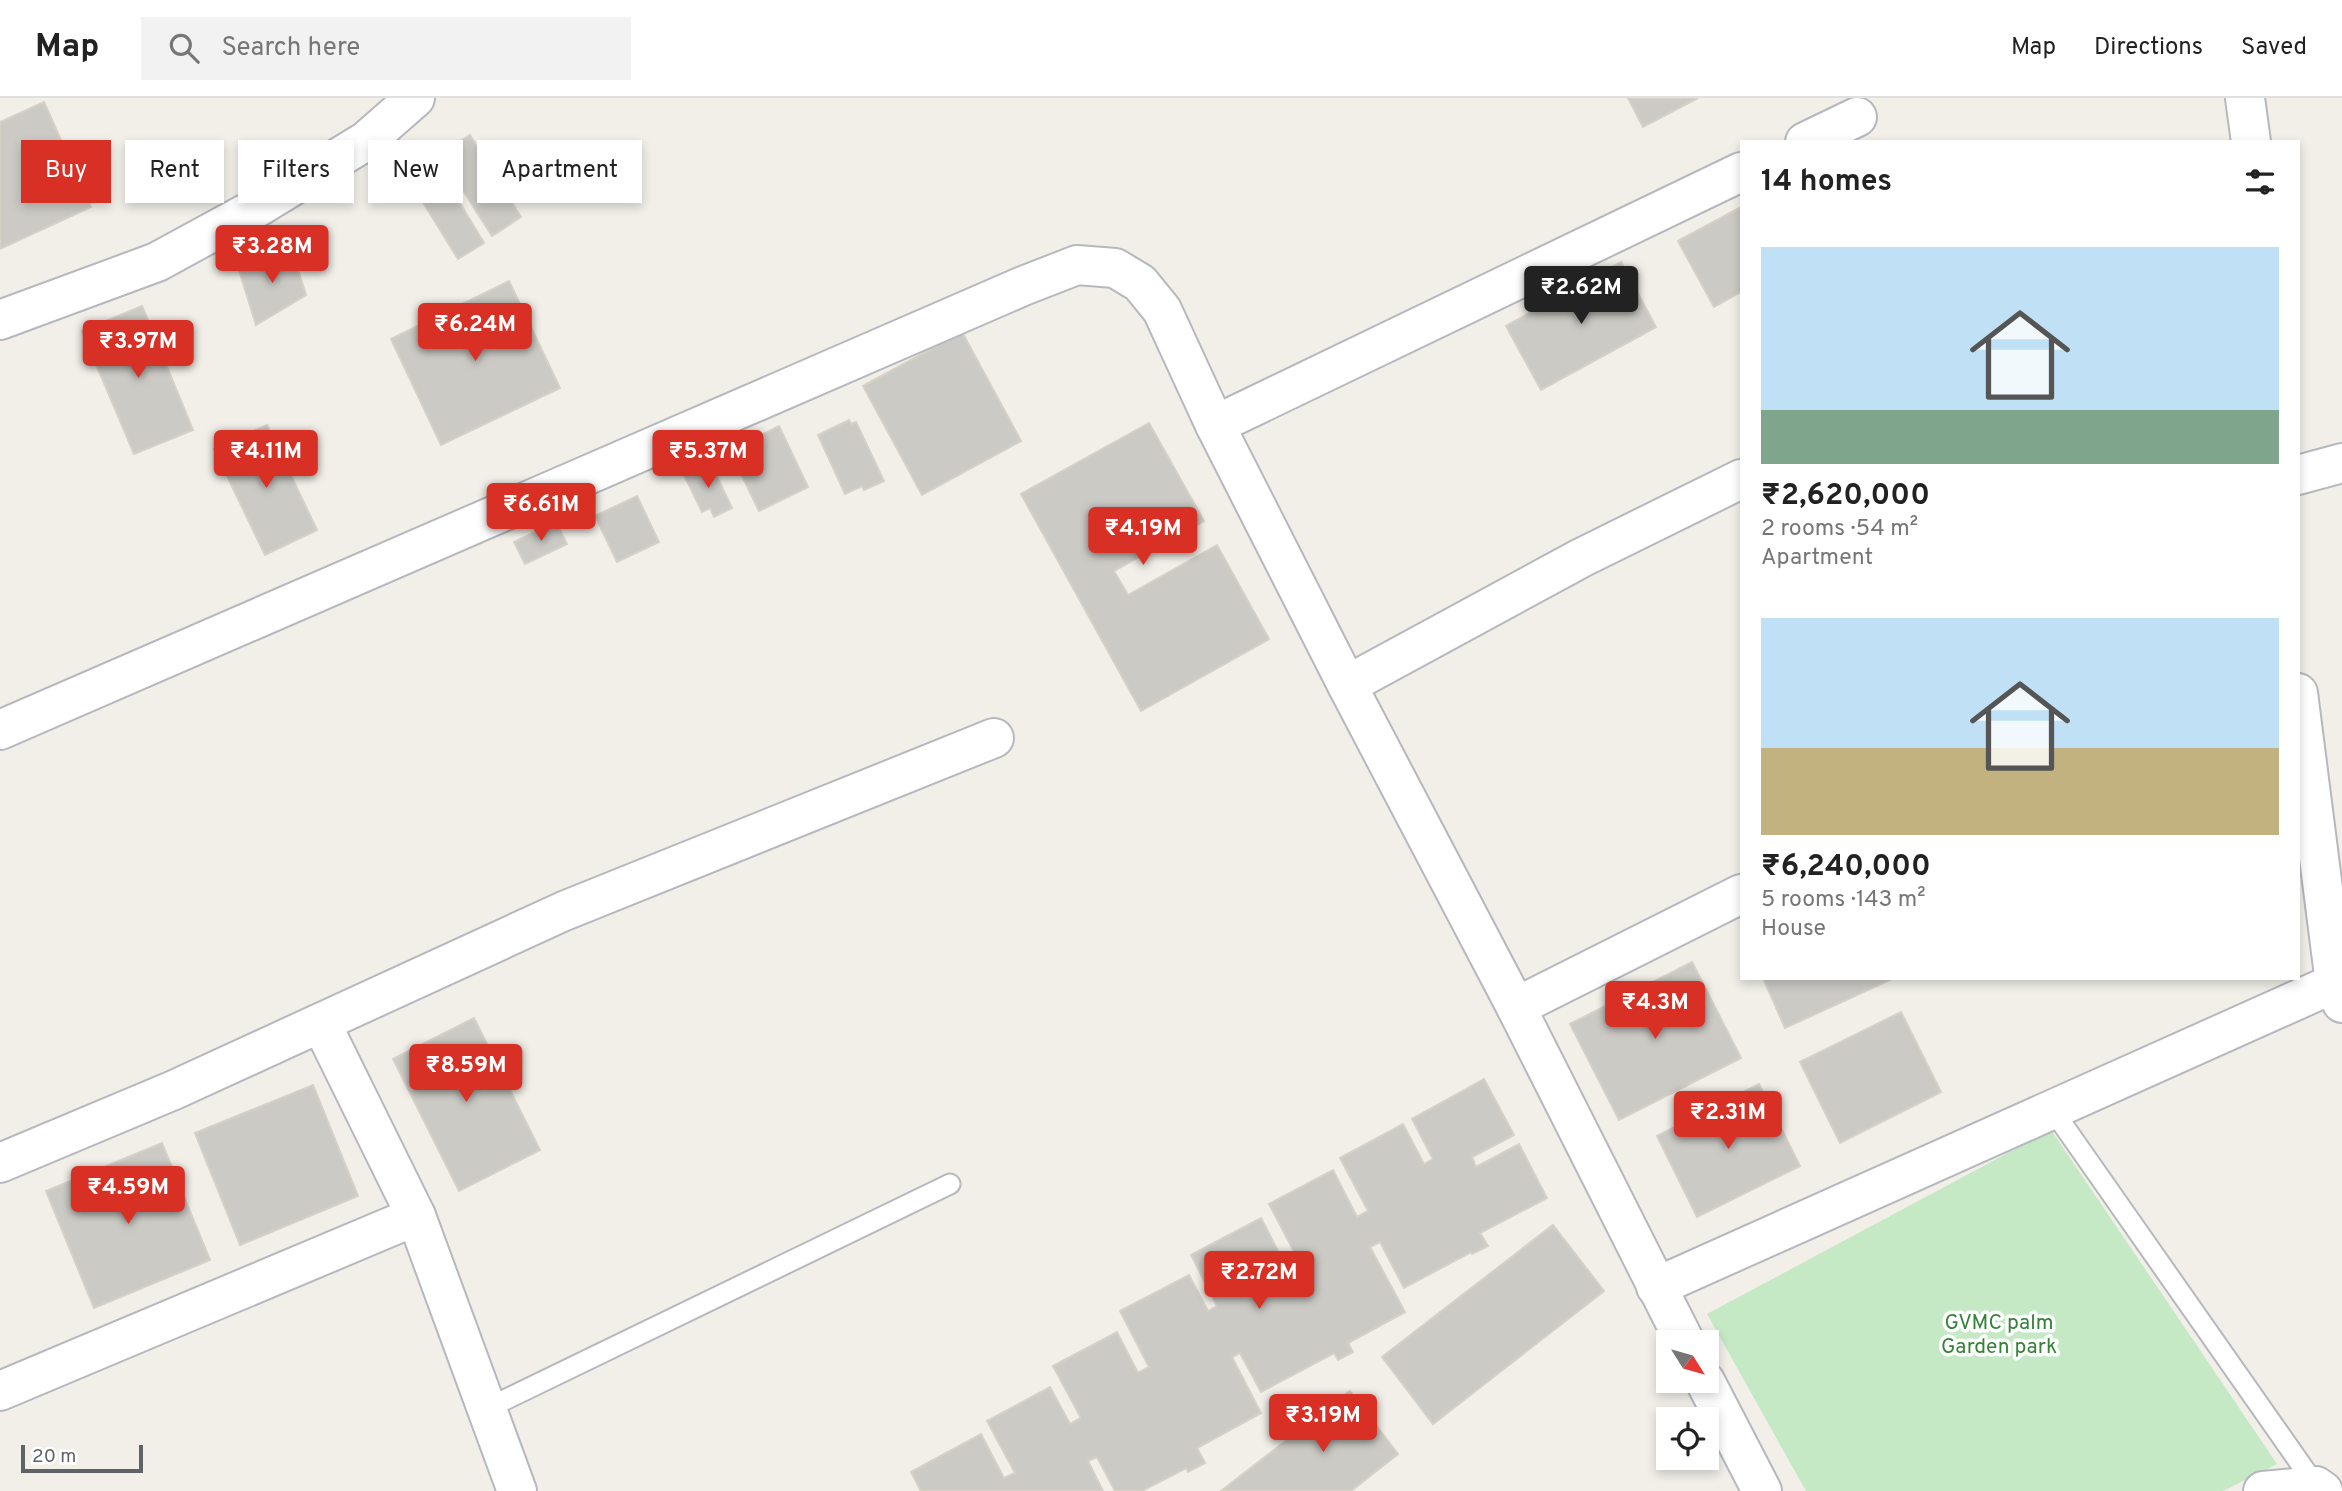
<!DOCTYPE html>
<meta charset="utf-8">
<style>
body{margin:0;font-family:Overpass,sans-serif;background:#f2f2f2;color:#222;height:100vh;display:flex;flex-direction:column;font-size:26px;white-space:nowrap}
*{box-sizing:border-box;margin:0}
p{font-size:23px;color:#767676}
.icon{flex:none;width:38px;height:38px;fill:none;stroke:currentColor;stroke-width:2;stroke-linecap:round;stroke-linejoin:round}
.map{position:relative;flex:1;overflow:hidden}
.drawer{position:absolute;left:1740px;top:42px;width:560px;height:840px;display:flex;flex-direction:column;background:#fff;border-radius:0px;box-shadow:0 4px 10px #0003}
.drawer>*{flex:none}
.banner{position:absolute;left:21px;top:42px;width:665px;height:63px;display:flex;gap:14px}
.needle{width:46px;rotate:127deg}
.buttons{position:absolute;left:1656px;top:1232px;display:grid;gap:14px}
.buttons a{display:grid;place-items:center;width:63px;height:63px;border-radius:0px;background:#fff;box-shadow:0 4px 10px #0003;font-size:35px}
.scale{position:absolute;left:21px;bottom:18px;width:122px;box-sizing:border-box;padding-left:7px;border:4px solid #5f6368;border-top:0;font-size:19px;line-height:24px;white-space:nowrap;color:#5f6368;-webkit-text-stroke:5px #fff;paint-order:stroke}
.price{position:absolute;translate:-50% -60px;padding:0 16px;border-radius:7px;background:#d93025;color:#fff;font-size:23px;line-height:46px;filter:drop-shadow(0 2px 4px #0008)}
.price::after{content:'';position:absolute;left:50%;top:42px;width:21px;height:16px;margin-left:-10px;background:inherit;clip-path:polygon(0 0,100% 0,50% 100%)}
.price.current{background:#222;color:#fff}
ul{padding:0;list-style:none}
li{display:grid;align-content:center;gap:14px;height:371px;padding:0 21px}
li span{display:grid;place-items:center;height:217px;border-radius:0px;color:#555}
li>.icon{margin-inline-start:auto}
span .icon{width:126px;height:126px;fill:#fffc;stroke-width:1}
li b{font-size:30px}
h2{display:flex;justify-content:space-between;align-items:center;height:84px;padding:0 21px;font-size:30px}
.tag{padding:0 24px;border-radius:0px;background:#fff;box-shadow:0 4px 10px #0003;font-size:24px;line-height:63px}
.tag.current{background:#d93025;color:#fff}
header{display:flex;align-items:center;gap:42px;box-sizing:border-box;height:98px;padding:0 35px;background:#fff;border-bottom:2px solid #e0e0e0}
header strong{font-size:33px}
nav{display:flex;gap:38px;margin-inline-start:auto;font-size:24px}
.search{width:490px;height:63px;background:#f2f2f2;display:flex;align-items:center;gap:18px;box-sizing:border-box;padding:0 24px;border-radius:0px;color:#767676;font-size:26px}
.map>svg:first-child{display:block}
</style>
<header>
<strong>Map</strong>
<div class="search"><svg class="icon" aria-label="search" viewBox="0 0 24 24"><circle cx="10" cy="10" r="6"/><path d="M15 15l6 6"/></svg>Search here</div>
<nav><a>Map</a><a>Directions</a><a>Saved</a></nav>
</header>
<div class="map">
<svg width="2342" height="1393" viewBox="0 0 2342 1393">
<rect width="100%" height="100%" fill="#f1efe8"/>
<path fill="#c5e8c5" d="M2051 1032 2277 1366 2223 1393H1806L1707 1216Z"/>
<g fill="#cccac5" stroke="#d6d1c6" stroke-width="2">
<path d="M1628 0H1698L1643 29Z"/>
<path d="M44 4 91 109 0 151V24Z"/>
<path d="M470 37 521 119 492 138 440 56Z"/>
<path d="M443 77 484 145 458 161 416 93Z"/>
<path d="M1741 109V194L1714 209 1678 143Z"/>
<path d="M292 152 306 197 256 227 238 169Z"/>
<path d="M1621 164 1656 229 1541 292 1506 228Z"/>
<path d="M509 183 560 290 441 347 391 241Z"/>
<path d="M142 208 193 332 134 356 82 233Z"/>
<path d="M962 234 1021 343 922 397 863 288Z"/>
<path d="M849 322 851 326 856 324 884 383 864 392 862 388 845 396 818 337Z"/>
<path d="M1149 325 1204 423 1114 473 1128 497 1217 447 1269 541 1141 613 1021 396Z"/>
<path d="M267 327 317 432 265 457 214 351Z"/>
<path d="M779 328 808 389 759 413 730 353Z"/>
<path d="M710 364 732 410 714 419 710 410 702 414 684 377Z"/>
<path d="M637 398 659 444 617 464 595 418Z"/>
<path d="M556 424 567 446 525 466 514 444Z"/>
<path d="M1692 864 1741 960 1619 1022 1570 926Z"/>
<path d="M1763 880H1894L1785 930Z"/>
<path d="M1901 914 1941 994 1840 1045 1800 964Z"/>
<path d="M474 920 540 1052 459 1093 393 961Z"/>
<path d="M1484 981 1514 1037 1472 1059 1476 1069 1519 1046 1547 1100 1480 1135 1488 1148 1472 1156 1471 1154 1404 1190 1380 1144 1370 1149 1405 1214 1348 1245 1353 1254 1338 1262 1334 1255 1261 1294 1240 1255 1232 1259 1261 1315 1197 1350 1205 1365 1188 1374 1186 1370 1142 1393H1115L1097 1359 1088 1363 1103 1393H921L911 1374 981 1336 1004 1380 1015 1375 987 1323 1050 1289 1070 1326 1081 1320 1053 1268 1117 1234 1138 1275 1149 1269 1120 1213 1189 1177 1208 1213 1217 1208 1191 1157 1261 1120 1288 1172 1300 1165 1269 1106 1333 1072 1357 1119 1368 1113 1340 1060 1403 1026 1424 1066 1433 1061 1412 1021Z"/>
<path d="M1759 986 1800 1068 1697 1119 1657 1038Z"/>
<path d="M313 987 358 1098 240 1147 195 1035Z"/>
<path d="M162 1045 210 1162 94 1210 46 1093Z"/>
<path d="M1553 1127 1604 1193 1433 1326 1382 1259Z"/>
<path d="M1350 1293 1398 1356 1351 1393H1221Z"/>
</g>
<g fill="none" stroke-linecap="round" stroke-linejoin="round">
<g stroke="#b5b8bc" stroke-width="23">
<g id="service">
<path d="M2052 1011 2316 1388"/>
<path d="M486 1311 950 1086"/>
</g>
</g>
<g stroke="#b5b8bc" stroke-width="42">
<g id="minor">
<path d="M2245 0 2251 44"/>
<path d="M1805 44 1857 19"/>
<path d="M0 222 157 164 258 109 366 43 415 0"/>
<path d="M1215 327 1741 74"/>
<path d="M1347 587 1581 460 1741 381"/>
<path d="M2298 595 2335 885 2342 905"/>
<path d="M0 632 1023 188 1077 167 1115 170 1140 185 1162 212 1215 327 1347 587 1516 909 1685 1244"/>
<path d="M1516 909 1741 796"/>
<path d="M321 925 416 1118 517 1393"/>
<path d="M0 1065 174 992 564 813 994 640"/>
<path d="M1656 1189 2335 885"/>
<path d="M1705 1283 1762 1393"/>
<path d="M0 1293 416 1118"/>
<path d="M2263 1393 2316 1388 2323 1393"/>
</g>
</g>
<g stroke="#b5b8bc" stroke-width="42">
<path id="tertiary" d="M2298 377 2342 365"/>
</g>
<use href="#service" stroke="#fff" stroke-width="19"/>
<use href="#minor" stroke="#fff" stroke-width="38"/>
<use href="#tertiary" stroke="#fff" stroke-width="38"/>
</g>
<g text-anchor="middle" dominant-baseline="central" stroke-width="7" stroke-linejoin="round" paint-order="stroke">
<g font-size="21" fill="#348238" stroke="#fff">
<text x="1999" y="1225">GVMC palm<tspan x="1999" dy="24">Garden park</tspan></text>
</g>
</g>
</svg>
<div class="buttons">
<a><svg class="needle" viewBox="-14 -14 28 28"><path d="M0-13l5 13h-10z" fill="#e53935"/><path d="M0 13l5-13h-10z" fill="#767676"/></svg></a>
<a><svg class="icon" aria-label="locate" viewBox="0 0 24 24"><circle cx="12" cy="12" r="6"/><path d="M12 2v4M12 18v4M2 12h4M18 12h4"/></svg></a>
</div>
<div class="scale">20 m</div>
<b class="price" style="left:272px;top:187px">₹3.28M</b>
<b class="price current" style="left:1581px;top:228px">₹2.62M</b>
<b class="price" style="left:475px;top:265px">₹6.24M</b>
<b class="price" style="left:138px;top:282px">₹3.97M</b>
<b class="price" style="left:266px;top:392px">₹4.11M</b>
<b class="price" style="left:708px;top:392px">₹5.37M</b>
<b class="price" style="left:541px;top:445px">₹6.61M</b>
<b class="price" style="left:1143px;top:469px">₹4.19M</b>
<b class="price" style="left:1655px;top:943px">₹4.3M</b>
<b class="price" style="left:466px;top:1006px">₹8.59M</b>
<b class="price" style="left:1728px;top:1053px">₹2.31M</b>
<b class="price" style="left:128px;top:1128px">₹4.59M</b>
<b class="price" style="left:1259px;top:1213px">₹2.72M</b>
<b class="price" style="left:1323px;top:1356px">₹3.19M</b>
<div class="banner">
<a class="tag current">Buy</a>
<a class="tag">Rent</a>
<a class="tag">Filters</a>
<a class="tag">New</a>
<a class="tag">Apartment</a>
</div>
<section class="drawer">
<h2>14 homes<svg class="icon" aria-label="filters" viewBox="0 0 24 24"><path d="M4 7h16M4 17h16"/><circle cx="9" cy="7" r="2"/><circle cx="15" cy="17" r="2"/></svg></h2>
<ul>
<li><span style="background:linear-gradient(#bfe0f5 75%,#7fa58c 0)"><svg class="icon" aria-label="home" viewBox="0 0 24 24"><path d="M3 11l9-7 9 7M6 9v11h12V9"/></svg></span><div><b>₹2,620,000</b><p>2 rooms · 54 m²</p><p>Apartment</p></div></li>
<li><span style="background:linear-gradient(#bfe0f5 60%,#c2b280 0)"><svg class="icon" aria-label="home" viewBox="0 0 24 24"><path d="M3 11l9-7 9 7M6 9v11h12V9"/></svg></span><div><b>₹6,240,000</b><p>5 rooms · 143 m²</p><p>House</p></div></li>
</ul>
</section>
</div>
